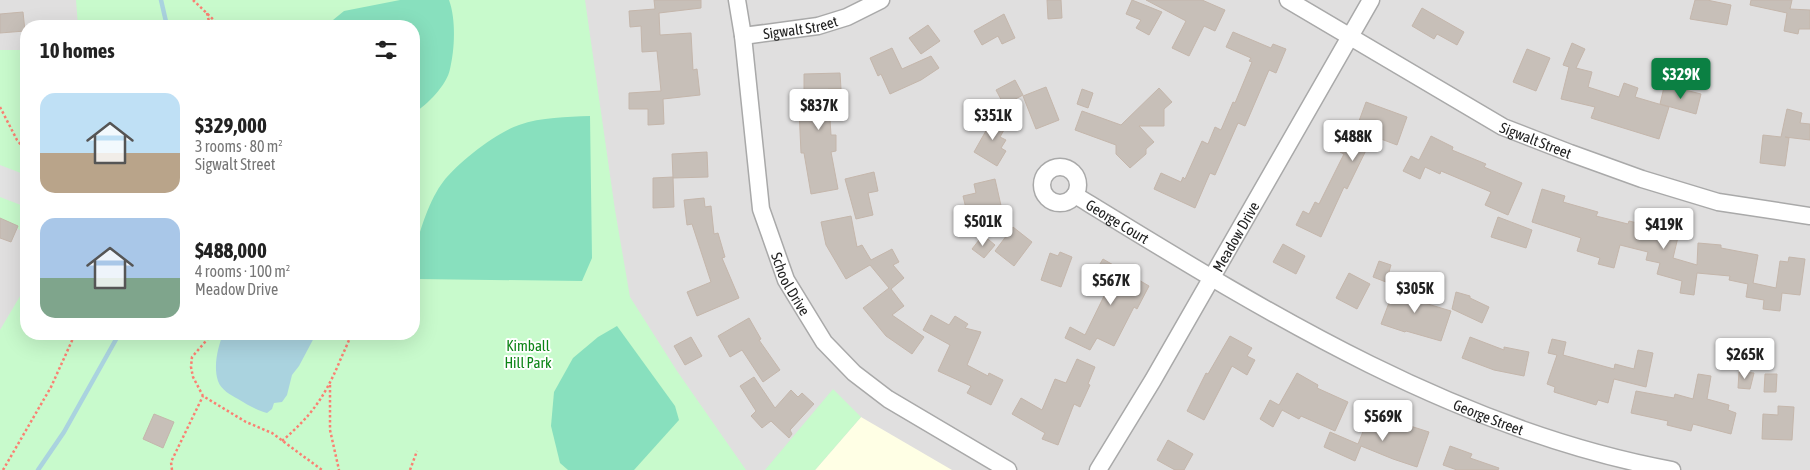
<!DOCTYPE html>
<meta charset="utf-8">
<style>
body{margin:0;font-family:"Asap Condensed",sans-serif;background:#f2f2f2;color:#222;height:100vh;display:flex;flex-direction:column;font-size:19px;white-space:nowrap}
*{box-sizing:border-box;margin:0}
p{font-size:16px;color:#767676}
.icon{flex:none;width:28px;height:28px;fill:none;stroke:currentColor;stroke-width:2;stroke-linecap:round;stroke-linejoin:round}
.map{position:relative;flex:1;overflow:hidden}
.details{position:absolute;left:20px;top:20px;width:400px;height:320px;display:flex;flex-direction:column;background:#fff;border-radius:20px;box-shadow:0 5px 20px #0002}
.details>*{flex:none}
.price{position:absolute;translate:-50% -42px;padding:0 11px;border-radius:5px;background:#fff;color:#222;font-size:16px;line-height:32px;filter:drop-shadow(0 1px 2px #0008)}
.price::after{content:'';position:absolute;left:50%;top:30px;width:15px;height:11px;margin-left:-8px;background:inherit;clip-path:polygon(0 0,100% 0,50% 100%)}
.price.selected{background:#0b8043;color:#fff}
ul{padding:0;list-style:none}
li{display:flex;align-items:center;gap:15px;height:125px;padding:0 20px}
li span{display:grid;place-items:center;flex:none;width:140px;height:100px;border-radius:15px;color:#555}
li>.icon{margin-inline-start:auto}
span .icon{width:60px;height:60px;fill:#fffc;stroke-width:1}
li b{font-size:21px}
h2{display:flex;justify-content:space-between;align-items:center;height:60px;padding:0 20px;font-size:21px}
.map>svg:first-child{display:block}
</style>
<div class="map">
<svg width="1810" height="470" viewBox="0 0 1810 470">
<rect width="100%" height="100%" fill="#f2efe9"/>
<path fill="#e0dfdf" fill-rule="evenodd" d="M0 0H1810V470H0ZM26 26H414V334H26Z"/>
<path fill="#ffffe5" d="M861 417 952 470H815Z"/>
<g fill="#c8facc">
<path d="M76 0H585L615 210 630 297 677 371 746 470H0V330L26 286V334H414V26H78Z"/>
<path d="M0 50H26V233L0 220Z"/>
<path d="M833 389 861 417 815 470H765Z"/>
</g>
<g fill="#88e0be">
<path d="M400 0H449C456 19 455 49 450 69 447 85 427 105 414 113V26H335L333 20 344 11Z"/>
<path d="M590 116 592 258 582 281 417 279C417 274 414 268 414 264 414 243 430 198 443 182 457 163 497 132 519 125 542 117 566 117 590 116Z"/>
<path d="M617 326 675 406 679 420 634 470H568L560 463 551 426 554 392 573 358 598 337Z"/>
</g>
<path fill="#e2e2e2" d="M0 165 26 175V207L0 197Z"/>
<path fill="#aad3df" d="M223 334H316L299 366 292 375 287 395 282 402 274 403 272 409 267 413C256 410 248 405 238 399 231 395 221 390 218 381 213 366 218 347 223 334Z"/>
<g fill="none" stroke-linecap="round" stroke-linejoin="round">
<g stroke="#aad3df" stroke-width="4.5">
<path d="M161 0 167 26"/>
<path d="M38 470 64 432 119 334"/>
</g>
</g>
<g fill="#c7bfb8" stroke="#c4b6ab">
<path d="M654 0H701V8L659 13 660 35 691 33 693 70 697 69 700 95 663 99 664 124 648 125V109H629V93L661 91 657 51 642 52 641 26 630 27 629 11 655 9Z"/>
<path d="M1047 0H1061L1062 18 1048 19Z"/>
<path d="M1132 0 1162 12 1149 35 1136 28 1141 20 1126 14Z"/>
<path d="M1146 0H1202L1225 10 1215 31 1204 26 1189 56 1172 48 1186 21Z"/>
<path d="M1695 0H1707L1731 5 1727 25 1690 19Z"/>
<path d="M1751 0H1792L1790 9 1810 10V29H1799L1798 34 1784 31 1787 13 1750 5Z"/>
<path d="M1422 8 1464 32 1457 45 1437 34 1434 39 1412 26Z"/>
<path d="M23 12 25 31 0 33V14Z"/>
<path d="M1004 14 1015 38 1002 44 998 36 982 45 974 31Z"/>
<path d="M928 25 940 41 921 54 909 38Z"/>
<path d="M1233 32 1271 48 1273 44 1286 49 1276 73 1269 70 1245 126 1238 123 1215 175 1210 173 1195 208 1154 189 1161 173 1181 182 1183 177 1185 179 1202 141 1208 144 1215 127 1221 130 1233 102 1235 103 1252 62 1249 61 1251 58 1226 47Z"/>
<path d="M1572 43 1585 49 1576 68 1592 72 1588 87 1619 97 1624 83 1638 88 1635 97 1669 107 1659 139 1591 118 1595 107 1561 99 1569 67 1563 65Z"/>
<path d="M892 48 902 69 931 56 939 68 921 80 890 94 881 74 878 76 870 58Z"/>
<path d="M1527 49 1550 58 1536 91 1513 82Z"/>
<path d="M840 73 841 89H828L831 135H836V151L831 152 838 189 811 194 804 153H801L799 109H804V74Z"/>
<path d="M1015 80 1023 95 1004 105 996 90Z"/>
<path d="M1046 87 1059 120 1036 129 1023 96Z"/>
<path d="M1664 87 1685 92V90L1701 94 1696 114 1660 104Z"/>
<path d="M1159 88 1172 102 1164 109V126H1139L1154 142 1146 149V154L1130 168 1116 154V145L1075 130 1082 111 1121 125Z"/>
<path d="M1082 89 1093 93 1088 108 1077 104Z"/>
<path d="M1366 102 1407 117 1397 145 1373 136 1347 189 1344 187 1321 237 1296 225 1303 211 1309 214 1315 202 1319 204 1344 154 1340 152 1347 137 1352 140Z"/>
<path d="M1787 109 1802 113 1800 123 1810 124V140L1785 137 1789 138 1785 166 1760 163 1763 135 1781 137Z"/>
<path d="M996 113 1009 121 1000 137 1006 140 1001 148 1006 151 997 166 974 152Z"/>
<path d="M1431 136 1453 147 1452 150 1486 164 1484 167 1522 183 1508 215 1485 205 1491 192 1441 171 1440 174 1425 167 1420 179 1403 171 1411 156 1419 160Z"/>
<path d="M707 152 708 177 673 178 672 154Z"/>
<path d="M874 172 878 191 868 193 873 215 856 219 845 179Z"/>
<path d="M673 177 674 207 653 208V178Z"/>
<path d="M995 179 1002 210 968 217 963 196 976 193 974 184Z"/>
<path d="M1542 189 1565 196 1563 202 1598 212 1596 216 1628 224 1629 221 1679 233 1673 258 1697 265 1698 243 1721 245V248L1758 255 1753 283 1776 288 1780 261 1788 262 1789 257 1805 259 1800 295 1782 293 1780 311 1763 309 1764 300 1746 297 1748 284 1729 280 1730 276 1697 273 1694 295 1680 293 1682 281 1657 274 1660 263 1646 260 1648 252 1620 245 1614 268 1598 264 1600 258 1577 251 1581 238 1532 222Z"/>
<path d="M704 198 705 207 711 206 714 234 718 233 725 257 722 258 739 298 697 316 687 292 711 282 692 224 687 225 684 200Z"/>
<path d="M851 216 857 247 862 245 871 260 892 249 899 262 893 265 904 278 891 289 904 306 892 315 924 337 912 354 886 336 863 308 889 288 870 265 846 279 826 245 821 222Z"/>
<path d="M1498 217 1532 230 1526 248 1491 237Z"/>
<path d="M0 218 18 226 11 242 0 238Z"/>
<path d="M1013 227 1032 242 1014 266 995 251Z"/>
<path d="M983 235 995 245 984 258 972 249Z"/>
<path d="M1283 244 1305 256 1296 274 1273 262Z"/>
<path d="M1060 252 1072 257 1061 287 1041 280 1050 253 1058 256Z"/>
<path d="M1103 259 1149 286 1137 309 1134 307 1114 346 1097 338 1090 350 1065 338 1070 327 1085 335 1106 292 1089 282Z"/>
<path d="M1379 261 1391 265 1386 282 1373 277Z"/>
<path d="M1349 273 1370 284 1357 309 1336 298Z"/>
<path d="M1398 279 1416 286 1411 299 1451 311 1441 341 1406 331 1405 332 1381 324Z"/>
<path d="M1456 292 1470 296V298L1489 307 1482 323 1452 309Z"/>
<path d="M931 315 949 325 955 316 968 324 965 328 981 332 967 365 988 376 989 373 1003 380 991 405 967 393 971 386 938 371 950 345 923 330Z"/>
<path d="M749 318 761 339 759 340 780 370 763 382 742 350 730 357 718 336Z"/>
<path d="M1230 336 1252 348 1247 356 1255 360 1247 375 1232 366 1204 420 1187 411 1206 373 1208 374Z"/>
<path d="M691 337 702 356 685 365 674 346Z"/>
<path d="M1470 337 1504 350V347L1529 352 1524 376 1494 370 1462 358Z"/>
<path d="M1552 339 1566 342 1563 355 1614 369 1615 364 1634 369 1638 350 1653 353 1646 387 1614 379 1608 403 1598 400 1596 405 1554 392 1555 387 1547 384 1557 355 1548 353Z"/>
<path d="M1077 359 1095 367 1088 384 1090 385 1080 407 1074 404 1058 445 1042 439 1045 433 1012 414 1021 398 1042 410 1055 379 1066 383Z"/>
<path d="M1739 372 1754 373 1750 389 1738 388Z"/>
<path d="M1297 373 1318 385 1317 388 1348 402 1335 431 1301 416 1299 419 1282 410 1273 427 1260 419 1270 400 1279 405Z"/>
<path d="M1698 374 1711 376 1707 399 1729 405 1728 410 1736 413 1731 434 1693 424 1691 431 1667 425 1668 421 1631 413 1636 391 1674 398 1675 394 1693 399Z"/>
<path d="M1765 374H1777L1776 392H1764Z"/>
<path d="M754 377 775 408 791 390 798 397 802 393 814 404 790 430 792 434 789 438 771 421 762 428 751 416 756 411 740 386Z"/>
<path d="M1778 406 1794 407 1792 440 1762 439 1763 414 1778 415Z"/>
<path d="M154 414 174 422 163 448 143 439Z"/>
<path d="M1370 414 1403 428 1404 424 1429 432 1417 467 1393 459 1361 446 1355 461 1324 447 1330 432 1358 444Z"/>
<path d="M1168 440 1193 454 1184 470H1175L1157 460Z"/>
<path d="M1450 446 1472 454 1470 458 1499 468 1498 470H1457L1443 465Z"/>
</g>
<g fill="none" stroke-linecap="round" stroke-linejoin="round">
<g stroke="#a9a9a9" stroke-width="19">
<g id="minor">
<path id="s1" d="M737 0 743 36 761 209 786 280 824 342 854 373 888 399 1008 470"/>
<path id="s2" d="M1288 0 1503 127 1570 153 1642 179 1718 202 1810 216"/>
<path id="s3" d="M743 36 818 26 847 17 881 0"/>
<circle cx="1060" cy="185" r="18"/>
<path id="s4" d="M1075 195C1261 309 1454 430 1672 470"/>
<path id="s5" d="M1098 470 1153 380 1371 0"/>
</g>
</g>
<g stroke="#fa8072" stroke-width="2.5" stroke-dasharray="2.5 2.5" stroke-linecap="butt">
<path d="M193 0 218 24 224 26"/>
<path d="M207 13 210 26"/>
<path d="M0 107 17 140 26 151"/>
<path d="M212 334 192 357 191 367 193 377 203 396 246 422 272 433 322 470"/>
<path d="M330 385V430L339 470"/>
<path d="M282 441C311 416 324 398 339 363 343 353 348 344 351 334"/>
<path d="M3 470 51 387 75 334"/>
<path d="M172 470 171 462 203 396"/>
<path d="M410 470 417 451"/>
</g>
<use href="#minor" stroke="#fff" stroke-width="16"/>
</g>
<g text-anchor="middle" dominant-baseline="central" stroke-width="4" stroke-linejoin="round" paint-order="stroke">
<g font-size="15" fill="#222" stroke="#fff">
<text stroke="none"><textPath href="#s3" startOffset="58">Sigwalt Street</textPath></text>
<text stroke="none"><textPath href="#s2" startOffset="285">Sigwalt Street</textPath></text>
<text stroke="none"><textPath href="#s4" startOffset="50">George Court</textPath></text>
<text stroke="none"><textPath href="#s5" startOffset="271">Meadow Drive</textPath></text>
<text stroke="none"><textPath href="#s1" startOffset="291">School Drive</textPath></text>
<text stroke="none"><textPath href="#s4" startOffset="470">George Street</textPath></text>
</g>
<g font-size="15" fill="#0c8416" stroke="#fff">
<text x="528" y="345">Kimball<tspan x="528" dy="17">Hill Park</tspan></text>
</g>
</g>
</svg>
<b class="price selected" style="left:1681px;top:100px">$329K</b>
<b class="price" style="left:819px;top:131px">$837K</b>
<b class="price" style="left:993px;top:141px">$351K</b>
<b class="price" style="left:1353px;top:162px">$488K</b>
<b class="price" style="left:983px;top:247px">$501K</b>
<b class="price" style="left:1664px;top:250px">$419K</b>
<b class="price" style="left:1111px;top:306px">$567K</b>
<b class="price" style="left:1415px;top:314px">$305K</b>
<b class="price" style="left:1745px;top:380px">$265K</b>
<b class="price" style="left:1383px;top:442px">$569K</b>
<section class="details">
<h2>10 homes<svg class="icon" aria-label="filters" viewBox="0 0 24 24"><path d="M4 7h16M4 17h16"/><circle cx="9" cy="7" r="2"/><circle cx="15" cy="17" r="2"/></svg></h2>
<ul>
<li><span style="background:linear-gradient(#bfe0f5 60%,#b9a48a 0)"><svg class="icon" aria-label="home" viewBox="0 0 24 24"><path d="M3 11l9-7 9 7M6 9v11h12V9"/></svg></span><div><b>$329,000</b><p>3 rooms · 80 m²</p><p>Sigwalt Street</p></div></li>
<li><span style="background:linear-gradient(#a9c7e8 60%,#7fa58c 0)"><svg class="icon" aria-label="home" viewBox="0 0 24 24"><path d="M3 11l9-7 9 7M6 9v11h12V9"/></svg></span><div><b>$488,000</b><p>4 rooms · 100 m²</p><p>Meadow Drive</p></div></li>
</ul>
</section>
</div>
